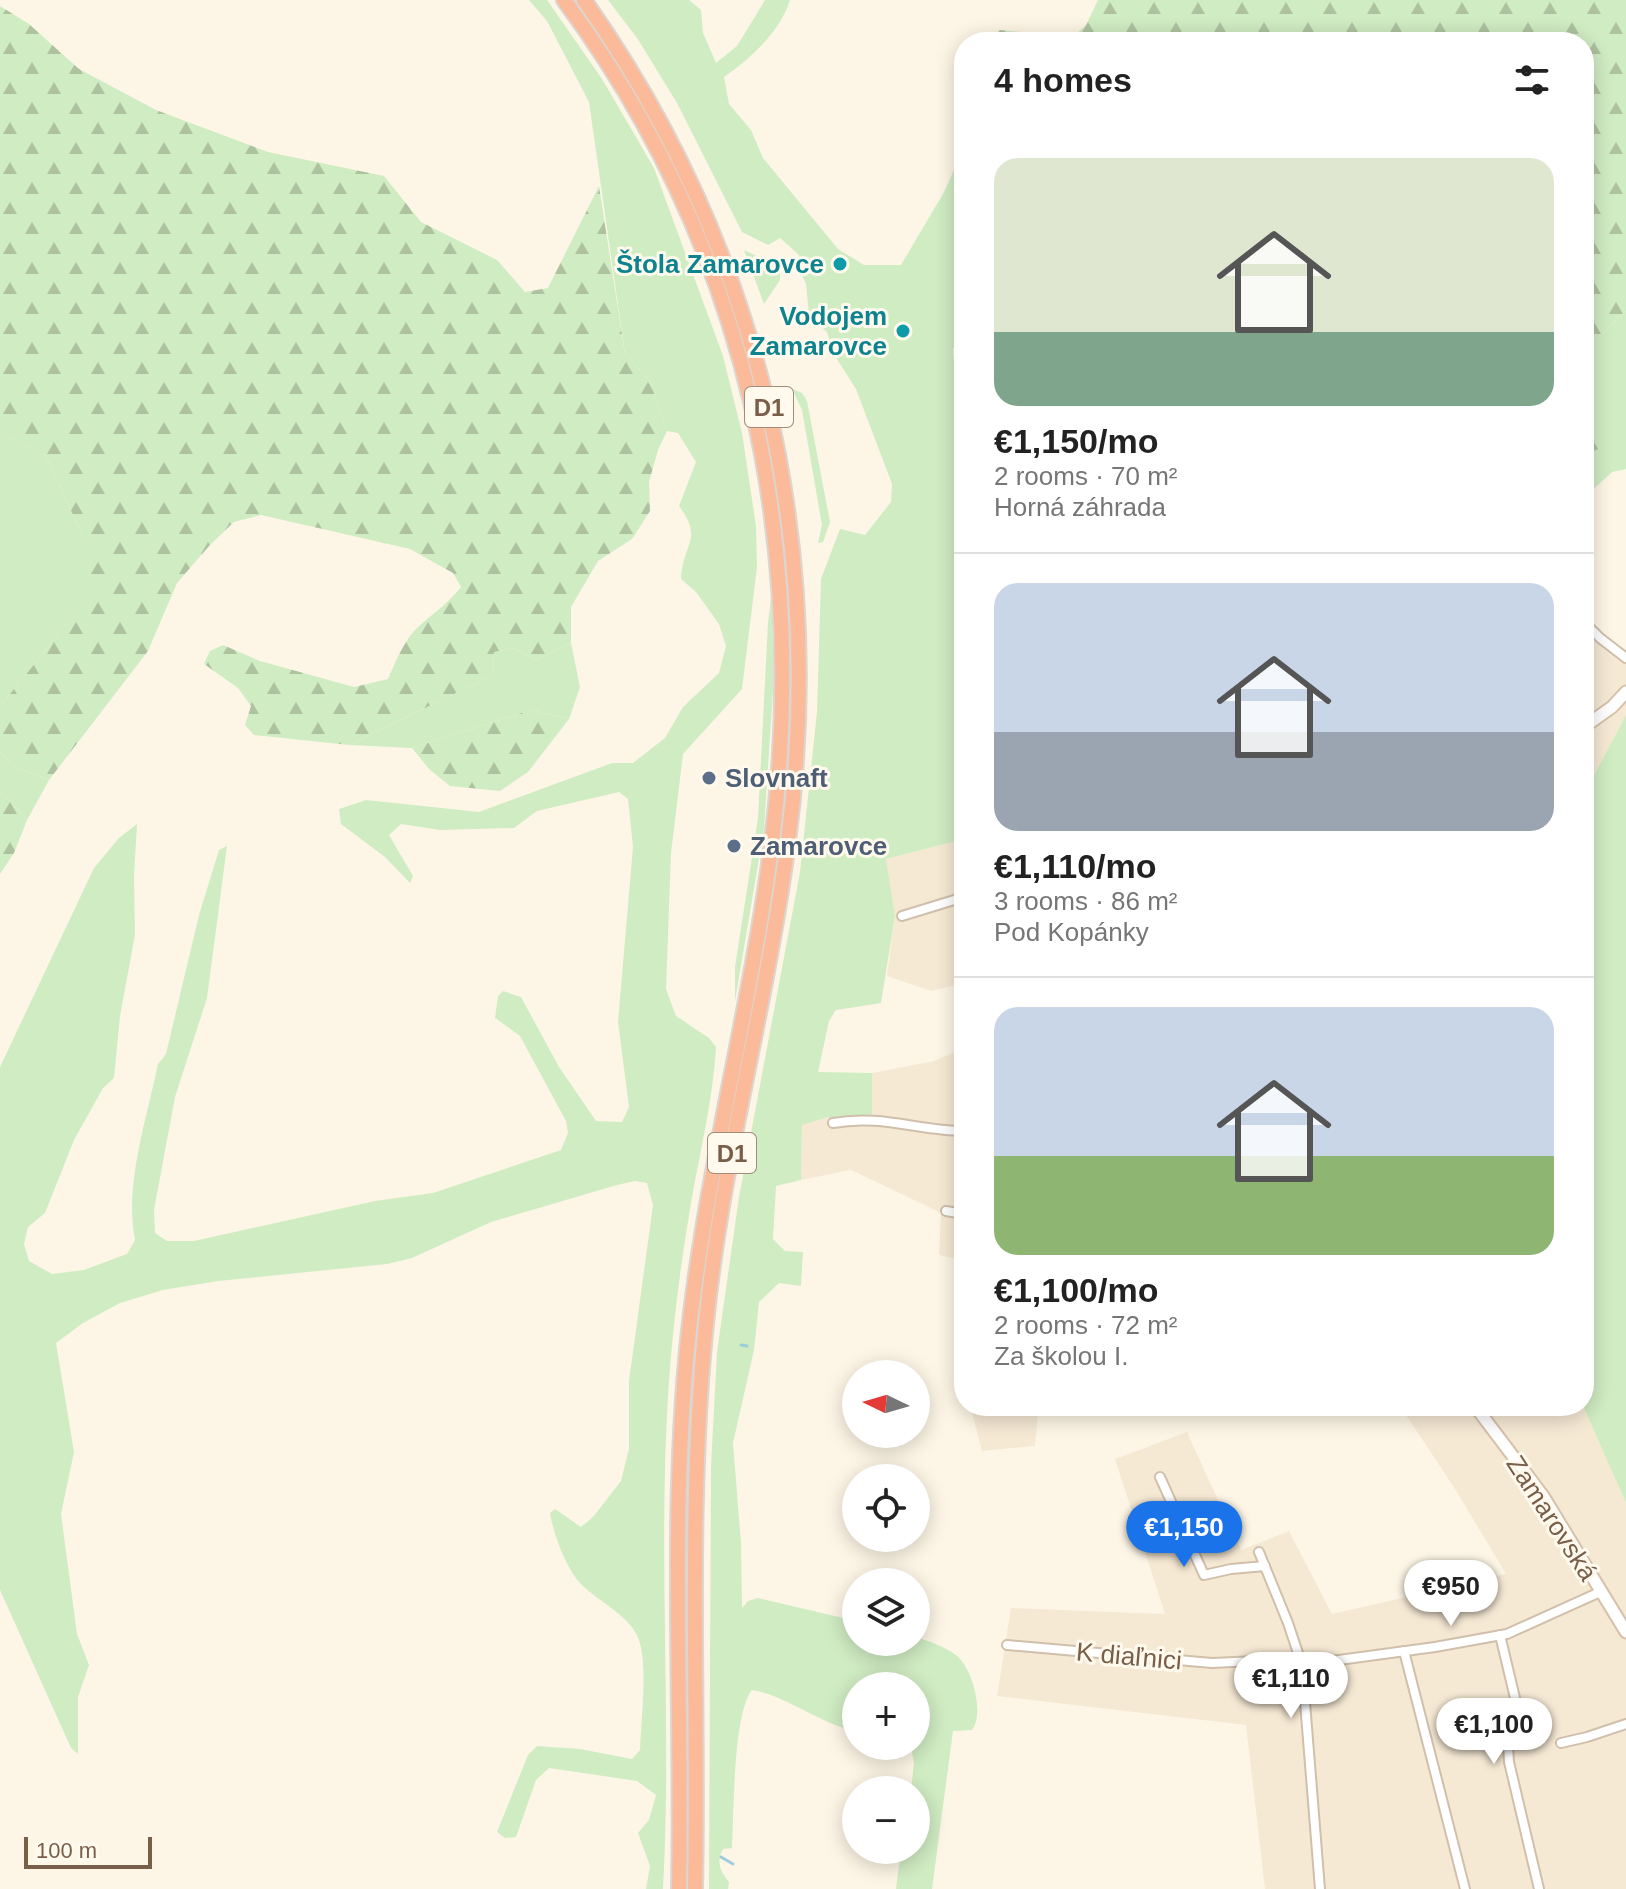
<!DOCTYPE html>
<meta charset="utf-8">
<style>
body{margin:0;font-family:Arial,sans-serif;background:#f2f2f2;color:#222;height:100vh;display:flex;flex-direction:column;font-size:30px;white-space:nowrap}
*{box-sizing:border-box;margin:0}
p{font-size:26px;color:#767676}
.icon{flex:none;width:44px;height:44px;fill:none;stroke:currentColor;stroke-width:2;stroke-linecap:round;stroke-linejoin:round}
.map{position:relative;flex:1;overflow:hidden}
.details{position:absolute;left:954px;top:32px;width:640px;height:1384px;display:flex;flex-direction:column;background:#fff;border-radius:32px;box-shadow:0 4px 20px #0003}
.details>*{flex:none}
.needle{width:52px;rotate:275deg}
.buttons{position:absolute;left:842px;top:1360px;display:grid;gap:16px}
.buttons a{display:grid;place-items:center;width:88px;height:88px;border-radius:50%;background:#fff;box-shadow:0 4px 20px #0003;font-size:40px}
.scale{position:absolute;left:24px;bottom:20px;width:128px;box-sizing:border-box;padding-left:8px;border:4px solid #795e49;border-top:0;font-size:22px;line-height:28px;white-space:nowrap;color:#795e49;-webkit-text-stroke:6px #fffaed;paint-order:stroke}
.price{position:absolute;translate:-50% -68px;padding:0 18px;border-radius:28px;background:#fff;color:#222;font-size:26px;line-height:52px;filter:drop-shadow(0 2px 4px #0008)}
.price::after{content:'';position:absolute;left:50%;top:48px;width:24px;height:18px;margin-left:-12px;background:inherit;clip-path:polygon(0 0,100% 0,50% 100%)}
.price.current{background:#1a73e8;color:#fff}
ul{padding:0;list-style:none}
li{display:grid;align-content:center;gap:16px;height:424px;padding:0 40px}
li+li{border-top:2px solid #e0e0e0}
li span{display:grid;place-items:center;height:248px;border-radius:24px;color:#555}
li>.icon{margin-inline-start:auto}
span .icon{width:144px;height:144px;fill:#fffc;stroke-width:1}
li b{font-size:34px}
h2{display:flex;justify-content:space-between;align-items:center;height:96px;padding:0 40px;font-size:34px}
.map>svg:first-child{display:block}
</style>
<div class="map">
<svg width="1626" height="1889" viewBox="0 0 1626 1889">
<defs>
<pattern id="forest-firs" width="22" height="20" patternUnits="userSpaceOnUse" patternTransform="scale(2)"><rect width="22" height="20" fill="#d0ecc3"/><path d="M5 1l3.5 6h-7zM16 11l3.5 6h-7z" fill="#aec2a0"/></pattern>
</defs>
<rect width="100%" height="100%" fill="#fdf6e6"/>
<g fill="#f6e9d4">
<path d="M1584 613 1626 662V715L1584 794Z"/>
<path d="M964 839V983L931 991 887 976 895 916 886 859Z"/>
<path d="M964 1048V1261L939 1255 941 1213 912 1199 851 1170 801 1180 802 1124 828 1117H872V1073L934 1061Z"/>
<path d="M970 1406H1109L1038 1411 1035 1446 982 1451Z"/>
<path d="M1400 1406H1583L1626 1503V1889H1265L1246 1725 997 1696 1011 1608 1165 1614 1115 1459 1187 1432 1241 1550 1289 1531 1332 1614 1506 1574 1455 1489Z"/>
</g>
<g fill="#d0ecc3">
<path d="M529 0H547L602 79 654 168 723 356 742 433 756 526 757 567 742 689 683 754 671 853 666 989 676 1016 709 1038 716 1047C713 1100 700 1151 691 1203 680 1267 672 1332 668 1396 658 1561 672 1725 663 1889H646L650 1866 638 1833 649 1820 656 1795 637 1781 549 1768 536 1780 516 1837 505 1838 497 1832 528 1755 537 1746 580 1749 632 1759 640 1750C641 1721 648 1666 639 1640 631 1616 599 1602 582 1585 567 1571 553 1533 550 1513L555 1509 581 1527 593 1517 621 1481 629 1449V1381L653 1205 647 1183 635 1181 617 1185 491 1222 412 1258 387 1264 218 1281 163 1290 120 1303 83 1323 56 1343 74 1452 61 1514 77 1634 89 1665 78 1697V1754L71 1748 0 1590V1067L94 868 119 838 137 824 134 876 135 935 120 1016 114 1078 103 1088 74 1140 45 1213 28 1227 24 1244 29 1261 52 1274 84 1270 127 1254 135 1240C124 1185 147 1118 158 1064L166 1054 199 915 219 850 227 846 207 998 175 1097 154 1210 155 1233 167 1241H194L375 1201 433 1193 561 1150 568 1133 566 1121 520 1036 495 1018 498 996 503 991 521 997 559 1067 596 1121 622 1122 629 1107 618 1022 633 847 628 799 619 792 537 811 514 828 440 830 401 824 389 835 413 876 410 883 385 857 341 824 339 809 366 800 479 812 612 763H633L665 738 683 707 719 673 726 646 719 624 696 592 681 579C683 542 704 540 679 506L696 462 678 433 667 431 650 381 625 354 589 102 547 21Z"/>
<path d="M608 0H689L701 10 703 33 716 63 737 46 765 0H790C780 32 751 58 724 77L729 104 751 130 763 158 838 249 864 265H901L944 192 964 148V333L953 349 954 363 964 396V839L886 859 895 916 881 1003 836 1010 829 1021 818 1072 872 1073V1118L828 1117 802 1125 801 1180 776 1186 773 1239 785 1251 803 1252 801 1286 779 1283 759 1302 754 1350 733 1443 741 1543 742 1608 748 1601 758 1598 856 1621V1642H916V1637C929 1641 945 1647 956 1655 972 1667 985 1713 972 1730L953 1731 932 1889H896L901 1850H916V1790H911L914 1763 912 1752 899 1746H916V1686H856V1731C817 1723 788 1696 752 1690 733 1712 734 1815 732 1848L723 1849C716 1862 720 1871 729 1882L728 1889H709L711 1466 717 1352 739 1197 800 872 817 712 821 579 840 529 865 535 891 502 892 484 856 389 833 353 827 332 809 315 806 284 797 264 799 255 780 238 768 245 742 232 677 103 637 38Z"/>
<path d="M744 250 771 263 780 272V280L764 304Z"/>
<path d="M1626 311V469L1612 472 1584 498V456L1611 442 1584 409V351Z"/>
<path d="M792 389 802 393 807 401 830 522 823 542 818 543 822 525 802 410Z"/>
<path d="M0 433 46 456 84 539V595L59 634 0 706Z"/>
<path d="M771 598 774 675 764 829 735 1001V967L758 818 768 623Z"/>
<path d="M571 643 580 687 569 719 531 710 412 748 349 745 493 675 494 652 514 648 536 660Z"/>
<path d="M1626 715V1503L1583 1406 1584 794Z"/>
<path d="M0 752 16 767 49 780 27 820 0 790Z"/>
</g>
<g fill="url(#forest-firs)">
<path d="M1098 0H1626V311L1584 351V42H1067L1086 25Z"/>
<path d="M0 6 29 24 79 69 156 110 268 152 384 176 421 222 497 260 525 292 548 288 599 186 625 354 650 381 667 431 658 450 649 482 650 511 632 539 598 561 571 607V643L536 660 514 648 494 652 493 675 349 745 254 735 245 725 251 706 238 688 204 664 210 651 223 645 260 661 354 687 388 679C396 661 403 642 417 628 432 614 448 604 461 587L453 573 410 549 261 515 234 522 210 545 177 583 148 651 49 780 16 767 0 752V706L59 634 84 594V539L46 456 0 433Z"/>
<path d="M1000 30 1021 32 1052 42H989Z"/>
<path d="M1584 409 1612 442 1584 456Z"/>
<path d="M531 710 569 719 528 772 500 791 450 786 429 769 412 748Z"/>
<path d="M0 790 27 820 14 853 0 874Z"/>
</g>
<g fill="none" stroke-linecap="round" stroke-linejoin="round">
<g stroke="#9eccdb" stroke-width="3">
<path d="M741 1345 747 1346"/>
<path d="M721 1857 733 1864"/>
</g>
<g stroke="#d0bfab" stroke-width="12">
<g id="street">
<path d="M1584 622 1600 638 1626 658"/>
<path d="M902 916 964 897"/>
<path d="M833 1123C882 1114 918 1131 964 1131"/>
<path d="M946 1211 964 1214"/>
<path d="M1018 1406H1046"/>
<path d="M1127 1406 1158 1407"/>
<path d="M1160 1477 1204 1575 1231 1569 1265 1566"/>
<path d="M1259 1552 1288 1623 1302 1665 1320 1889"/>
<path d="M1500 1635 1515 1698 1507 1728 1509 1762 1539 1889"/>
<path d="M1007 1645 1212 1663 1298 1659"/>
<path d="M1404 1651 1465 1889"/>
<path d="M1302 1665 1435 1647 1507 1634 1600 1592"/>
<path d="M1561 1743 1587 1737 1626 1724"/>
</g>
</g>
<g stroke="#d6c1ab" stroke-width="15">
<g id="secondary">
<path d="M1584 727 1612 707 1626 692"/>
<path d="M1475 1406 1543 1496 1626 1632"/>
</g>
</g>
<g stroke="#dcd5d0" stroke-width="18">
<g id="highway">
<path d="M564 0C747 247 809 540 772 841 752 1000 710 1155 691 1313 668 1501 683 1699 679 1889"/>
<path d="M584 0C760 248 827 542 788 842 767 1004 722 1161 706 1323 687 1511 699 1700 695 1889"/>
</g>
</g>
<use href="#street" stroke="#fff" stroke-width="8"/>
<use href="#secondary" stroke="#fff" stroke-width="11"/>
<use href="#highway" stroke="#fbbb9a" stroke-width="14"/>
</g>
<g fill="#0f9aa8" stroke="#fffaed" stroke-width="3">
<circle cx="840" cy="264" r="8"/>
<circle cx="903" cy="331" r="8"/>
</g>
<g fill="#5c6f8a" stroke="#fffaed" stroke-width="3">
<circle cx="709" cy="778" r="8"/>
<circle cx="734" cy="846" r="8"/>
</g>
<g text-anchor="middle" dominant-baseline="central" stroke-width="6" stroke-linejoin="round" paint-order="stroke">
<g fill="#fffaed" stroke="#a18d7a" stroke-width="2">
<rect x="745" y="387" width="48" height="40" rx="6"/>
<rect x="708" y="1133" width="48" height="40" rx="6"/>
</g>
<g font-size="24" font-weight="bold" fill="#795e49">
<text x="769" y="407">D1</text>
<text x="732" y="1153">D1</text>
</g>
<g font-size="26" font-weight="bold" fill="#0d838f" stroke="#fffaed" text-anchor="end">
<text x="824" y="264">Štola Zamarovce</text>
<text x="887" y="316">Vodojem<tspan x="887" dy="30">Zamarovce</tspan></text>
</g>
<g font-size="26" font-weight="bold" fill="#4e5e75" stroke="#fffaed" text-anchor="start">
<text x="725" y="778">Slovnaft</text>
<text x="750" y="846">Zamarovce</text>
</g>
<g font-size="26" fill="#795e49" stroke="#fffaed">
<text transform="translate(1552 1518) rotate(57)">Zamarovská</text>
<text transform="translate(1129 1656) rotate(5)">K diaľnici</text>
</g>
</g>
</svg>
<div class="buttons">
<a><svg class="needle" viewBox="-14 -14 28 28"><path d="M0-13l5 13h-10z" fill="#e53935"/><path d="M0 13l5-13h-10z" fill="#767676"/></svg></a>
<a><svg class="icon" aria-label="locate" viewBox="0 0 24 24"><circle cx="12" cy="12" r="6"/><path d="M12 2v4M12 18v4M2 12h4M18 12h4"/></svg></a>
<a><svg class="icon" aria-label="layers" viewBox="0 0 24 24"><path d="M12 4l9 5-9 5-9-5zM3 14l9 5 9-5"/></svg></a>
<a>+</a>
<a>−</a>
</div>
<div class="scale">100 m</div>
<b class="price current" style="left:1184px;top:1569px">€1,150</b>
<b class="price" style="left:1451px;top:1628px">€950</b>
<b class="price" style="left:1291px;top:1720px">€1,110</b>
<b class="price" style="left:1494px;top:1766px">€1,100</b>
<section class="details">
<h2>4 homes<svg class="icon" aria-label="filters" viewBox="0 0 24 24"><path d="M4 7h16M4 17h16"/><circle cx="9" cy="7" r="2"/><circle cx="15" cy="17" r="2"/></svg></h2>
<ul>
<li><span style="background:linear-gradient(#dfe7d0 70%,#7fa58c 0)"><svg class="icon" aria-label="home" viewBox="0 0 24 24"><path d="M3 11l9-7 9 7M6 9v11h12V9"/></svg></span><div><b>€1,150/mo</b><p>2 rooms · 70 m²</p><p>Horná záhrada</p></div></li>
<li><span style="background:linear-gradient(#c9d6e8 60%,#9aa5b1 0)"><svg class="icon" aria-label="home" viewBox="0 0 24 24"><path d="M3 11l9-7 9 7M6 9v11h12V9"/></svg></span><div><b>€1,110/mo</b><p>3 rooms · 86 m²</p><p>Pod Kopánky</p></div></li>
<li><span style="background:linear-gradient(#c9d6e8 60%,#8fb573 0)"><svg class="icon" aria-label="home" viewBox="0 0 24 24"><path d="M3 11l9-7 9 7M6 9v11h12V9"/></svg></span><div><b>€1,100/mo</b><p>2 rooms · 72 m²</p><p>Za školou I.</p></div></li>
</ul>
</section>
</div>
